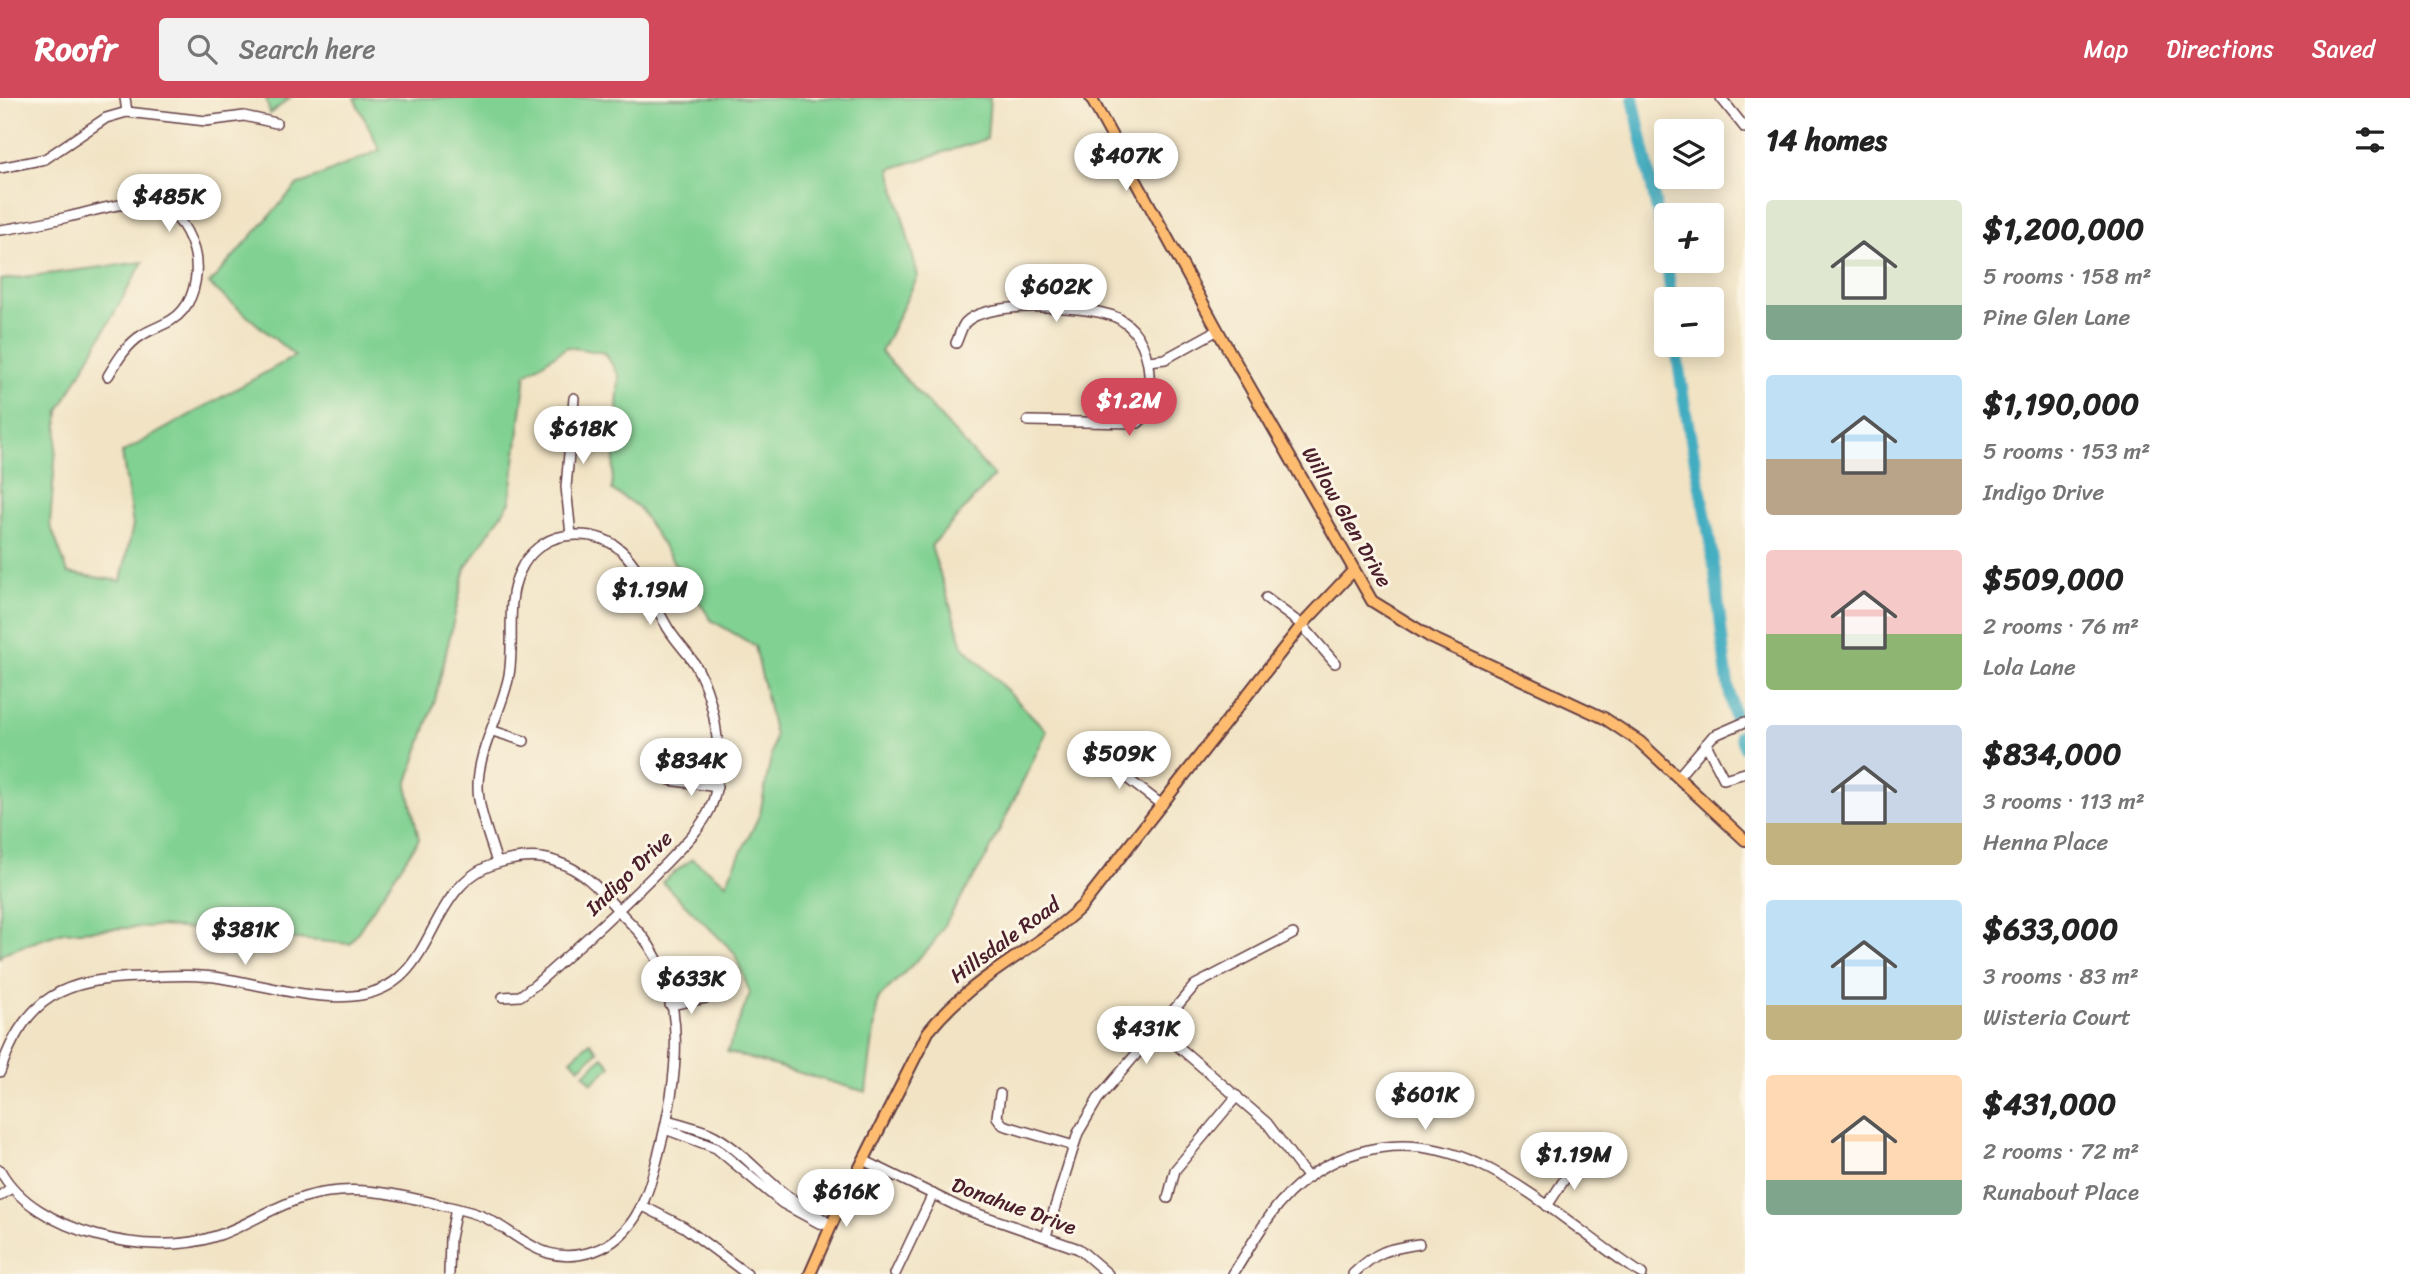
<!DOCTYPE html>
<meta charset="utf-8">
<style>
body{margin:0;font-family:Sriracha,sans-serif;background:#f2f2f2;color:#222;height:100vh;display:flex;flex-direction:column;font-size:26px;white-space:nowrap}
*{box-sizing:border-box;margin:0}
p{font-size:23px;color:#767676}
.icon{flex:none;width:38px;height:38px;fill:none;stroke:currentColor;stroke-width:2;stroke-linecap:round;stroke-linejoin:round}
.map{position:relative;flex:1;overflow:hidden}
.details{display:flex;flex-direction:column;background:#fff;width:665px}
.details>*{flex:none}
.tools{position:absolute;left:1654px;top:21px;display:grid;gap:14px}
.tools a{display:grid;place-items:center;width:70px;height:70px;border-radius:7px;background:#fff;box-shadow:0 4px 18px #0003;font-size:35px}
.price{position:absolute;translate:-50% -60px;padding:0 16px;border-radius:24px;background:#fff;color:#222;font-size:23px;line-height:46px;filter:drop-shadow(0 2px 4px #0008)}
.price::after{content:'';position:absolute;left:50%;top:42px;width:21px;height:16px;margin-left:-10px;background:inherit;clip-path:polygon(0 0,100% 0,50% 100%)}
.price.active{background:#d1495b;color:#fff}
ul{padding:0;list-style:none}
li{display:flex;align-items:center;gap:21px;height:175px;padding:0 21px}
li span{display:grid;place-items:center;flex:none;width:196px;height:140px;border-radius:7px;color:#555}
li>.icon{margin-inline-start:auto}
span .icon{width:84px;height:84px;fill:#fffc;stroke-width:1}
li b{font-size:30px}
h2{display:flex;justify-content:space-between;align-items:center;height:84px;padding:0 21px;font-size:30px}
header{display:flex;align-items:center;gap:42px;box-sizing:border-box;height:98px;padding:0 35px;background:#d1495b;color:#fff}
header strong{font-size:33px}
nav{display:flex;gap:38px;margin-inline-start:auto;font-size:24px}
.search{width:490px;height:63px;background:#f2f2f2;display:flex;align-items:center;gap:18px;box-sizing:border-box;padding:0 24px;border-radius:7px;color:#767676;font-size:26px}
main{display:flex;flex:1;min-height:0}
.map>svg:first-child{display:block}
</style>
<header>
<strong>Roofr</strong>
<div class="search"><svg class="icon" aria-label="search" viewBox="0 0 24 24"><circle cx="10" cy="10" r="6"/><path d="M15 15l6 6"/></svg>Search here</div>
<nav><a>Map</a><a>Directions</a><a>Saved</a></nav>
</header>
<main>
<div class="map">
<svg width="1745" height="1176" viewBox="0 0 1745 1176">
<rect width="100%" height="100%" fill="#fcf5e5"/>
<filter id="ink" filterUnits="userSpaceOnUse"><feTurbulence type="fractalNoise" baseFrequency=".0143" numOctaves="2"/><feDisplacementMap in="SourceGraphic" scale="14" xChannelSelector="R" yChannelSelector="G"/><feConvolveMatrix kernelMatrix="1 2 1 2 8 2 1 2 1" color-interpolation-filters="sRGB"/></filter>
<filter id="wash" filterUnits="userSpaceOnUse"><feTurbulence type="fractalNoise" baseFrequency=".00686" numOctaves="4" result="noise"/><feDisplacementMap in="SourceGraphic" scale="28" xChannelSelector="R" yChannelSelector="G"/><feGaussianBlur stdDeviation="1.57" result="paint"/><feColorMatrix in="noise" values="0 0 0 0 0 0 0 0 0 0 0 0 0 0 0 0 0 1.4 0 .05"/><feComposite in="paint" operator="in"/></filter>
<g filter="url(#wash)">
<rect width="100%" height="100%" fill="#f1e3c4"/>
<g fill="#80d192" stroke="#65785e" stroke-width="2">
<path d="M266 0H290L270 16Z"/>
<path d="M354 0H990L987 41 890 71 918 178 881 254 994 378 931 448 963 548 1047 633 987 758 932 847 878 901 866 994 727 954 750 895 734 854 662 784 692 761 726 785 760 716 775 638 755 548 711 522 638 409 612 392 619 278 605 255 567 249 526 276 510 404 466 469 435 602 407 687 419 741 350 846 159 828 63 834 3 855 0 859V182L143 164 59 313 50 426 68 475 121 483 133 427 122 355 295 258 209 186 296 88 380 52Z"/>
<path d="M590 944 598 953 579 970 571 961Z"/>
<path d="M603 959 611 968 592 985 584 976Z"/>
</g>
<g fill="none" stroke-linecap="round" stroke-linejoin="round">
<g stroke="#42adc1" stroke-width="12">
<path d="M1633 0 1666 155"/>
<path d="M1667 163 1671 201"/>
<path d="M1676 247C1684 321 1703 394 1714 468 1721 518 1723 571 1735 621"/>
<path d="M1740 637 1745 650"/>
</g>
</g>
</g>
<g filter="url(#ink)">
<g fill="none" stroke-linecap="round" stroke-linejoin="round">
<g stroke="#633c42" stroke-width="12">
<g id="minor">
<path d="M125 0 127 14"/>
<path d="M1721 0 1745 30"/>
<path d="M0 70 45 61 106 20 127 14 206 23 244 18 276 25"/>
<path d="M0 132C23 129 46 124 68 119 116 108 174 83 194 152 199 171 196 196 183 212 172 226 156 228 142 237 127 246 117 263 108 278"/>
<path d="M956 245C959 239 961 230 965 225 985 202 1078 208 1106 216 1117 218 1126 224 1133 232 1153 256 1149 285 1150 314L1138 325 1028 323"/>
<path d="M1149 263 1165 261 1218 232"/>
<path d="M571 437 566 389 574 300"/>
<path d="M1266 500 1302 527 1335 565"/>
<path d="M493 633 524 643"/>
<path d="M1706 646 1724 681 1745 675"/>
<path d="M1094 655 1162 707"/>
<path d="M1678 679 1713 638 1745 624"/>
<path d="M670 682 717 689"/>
<path d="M497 765C490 740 478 713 478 688 478 651 502 614 509 577 515 544 505 503 520 473 528 455 545 441 564 438 629 429 639 479 665 525 673 541 687 553 696 568 716 604 727 673 710 711 700 732 682 748 667 764 625 807 580 847 535 887L520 898 503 899"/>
<path d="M670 907 706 900"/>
<path d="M1158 931 1267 1025 1308 1080"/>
<path d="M0 974C25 898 65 881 141 879 168 878 195 876 221 880 264 887 310 902 353 898 444 890 419 782 505 763 522 759 540 757 557 764 585 773 600 792 619 813 627 822 636 830 643 839 690 900 677 986 659 1054 649 1094 637 1138 594 1153 546 1169 525 1141 488 1121 473 1113 453 1110 437 1106 393 1095 350 1086 305 1099 273 1108 247 1128 216 1138 151 1161 34 1135 0 1072"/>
<path d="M1000 996 997 1019 1003 1027 1074 1048"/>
<path d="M665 1031 716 1050 782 1105 819 1125 831 1128C817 1115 802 1108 786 1097 761 1078 738 1048 709 1035 696 1030 681 1026 667 1022"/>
<path d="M865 1063 961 1110 1079 1151 1108 1176"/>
<path d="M0 1098 11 1090"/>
<path d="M1168 1100 1175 1072 1237 998"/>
<path d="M643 1108 684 1129 747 1176"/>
<path d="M1547 1108 1576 1064"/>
<path d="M1046 1138 1078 1035 1098 1001 1195 887 1293 836"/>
<path d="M449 1176 450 1140 456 1111"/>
<path d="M895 1176 933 1096"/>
<path d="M1233 1176C1248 1153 1262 1126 1280 1105 1301 1081 1329 1063 1360 1054 1470 1022 1557 1122 1642 1176"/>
<path d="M1353 1176C1377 1153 1387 1151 1419 1146"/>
</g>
</g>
<g stroke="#633c42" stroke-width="14">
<g id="major">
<path d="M1091 0 1223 242 1372 503 1432 540 1604 620 1640 644 1745 742"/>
<path d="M810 1176 835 1119 928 934C973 877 1031 856 1082 808L1302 527 1353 473"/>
</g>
</g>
<use href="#minor" stroke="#fff" stroke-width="9"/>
<use href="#major" stroke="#febc70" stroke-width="10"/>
</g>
</g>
<g text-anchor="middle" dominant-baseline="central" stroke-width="6" stroke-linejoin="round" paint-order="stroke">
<g font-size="21" fill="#4a1f2b" stroke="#fcf5e5">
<text transform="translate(1347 419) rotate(60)">Willow Glen Drive</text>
<text transform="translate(629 775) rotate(-44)">Indigo Drive</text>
<text transform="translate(1005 842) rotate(-36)">Hillsdale Road</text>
<text transform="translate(1014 1108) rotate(20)">Donahue Drive</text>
</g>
</g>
</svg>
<div class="tools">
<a><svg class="icon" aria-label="layers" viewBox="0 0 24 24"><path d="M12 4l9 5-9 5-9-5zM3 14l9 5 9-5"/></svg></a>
<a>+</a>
<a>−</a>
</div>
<b class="price" style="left:1126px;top:95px">$407K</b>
<b class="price" style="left:169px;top:136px">$485K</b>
<b class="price" style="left:1056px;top:226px">$602K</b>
<b class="price active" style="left:1129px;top:340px">$1.2M</b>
<b class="price" style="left:583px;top:368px">$618K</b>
<b class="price" style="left:650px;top:529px">$1.19M</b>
<b class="price" style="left:1119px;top:693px">$509K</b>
<b class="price" style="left:691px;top:700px">$834K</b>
<b class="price" style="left:245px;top:869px">$381K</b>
<b class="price" style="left:691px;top:918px">$633K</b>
<b class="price" style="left:1146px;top:968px">$431K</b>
<b class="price" style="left:1425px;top:1034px">$601K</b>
<b class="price" style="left:1574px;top:1094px">$1.19M</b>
<b class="price" style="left:846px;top:1131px">$616K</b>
</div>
<section class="details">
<h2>14 homes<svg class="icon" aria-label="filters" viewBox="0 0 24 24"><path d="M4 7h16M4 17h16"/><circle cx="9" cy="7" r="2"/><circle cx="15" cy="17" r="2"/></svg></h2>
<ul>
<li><span style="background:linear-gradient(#dfe7d0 75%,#7fa58c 0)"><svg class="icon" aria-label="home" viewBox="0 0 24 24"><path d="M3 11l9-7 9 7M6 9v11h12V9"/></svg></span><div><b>$1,200,000</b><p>5 rooms · 158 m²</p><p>Pine Glen Lane</p></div></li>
<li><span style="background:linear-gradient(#bfe0f5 60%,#b9a48a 0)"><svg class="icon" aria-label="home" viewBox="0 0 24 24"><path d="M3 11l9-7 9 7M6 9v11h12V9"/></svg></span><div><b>$1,190,000</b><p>5 rooms · 153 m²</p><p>Indigo Drive</p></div></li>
<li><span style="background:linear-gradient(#f6c9c9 60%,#8fb573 0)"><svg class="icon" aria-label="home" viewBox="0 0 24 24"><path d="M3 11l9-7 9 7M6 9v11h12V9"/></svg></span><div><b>$509,000</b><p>2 rooms · 76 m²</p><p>Lola Lane</p></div></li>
<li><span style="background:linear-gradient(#c9d6e8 70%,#c2b280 0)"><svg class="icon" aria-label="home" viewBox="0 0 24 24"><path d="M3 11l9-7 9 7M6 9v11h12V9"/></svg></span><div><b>$834,000</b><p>3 rooms · 113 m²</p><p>Henna Place</p></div></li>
<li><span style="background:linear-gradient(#bfe0f5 75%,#c2b280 0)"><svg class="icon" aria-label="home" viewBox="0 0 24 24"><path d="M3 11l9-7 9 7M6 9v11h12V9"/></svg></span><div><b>$633,000</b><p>3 rooms · 83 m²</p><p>Wisteria Court</p></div></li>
<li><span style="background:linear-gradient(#ffd9b3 75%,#7fa58c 0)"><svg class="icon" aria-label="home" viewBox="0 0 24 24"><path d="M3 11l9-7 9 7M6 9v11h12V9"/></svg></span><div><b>$431,000</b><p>2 rooms · 72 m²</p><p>Runabout Place</p></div></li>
</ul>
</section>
</main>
